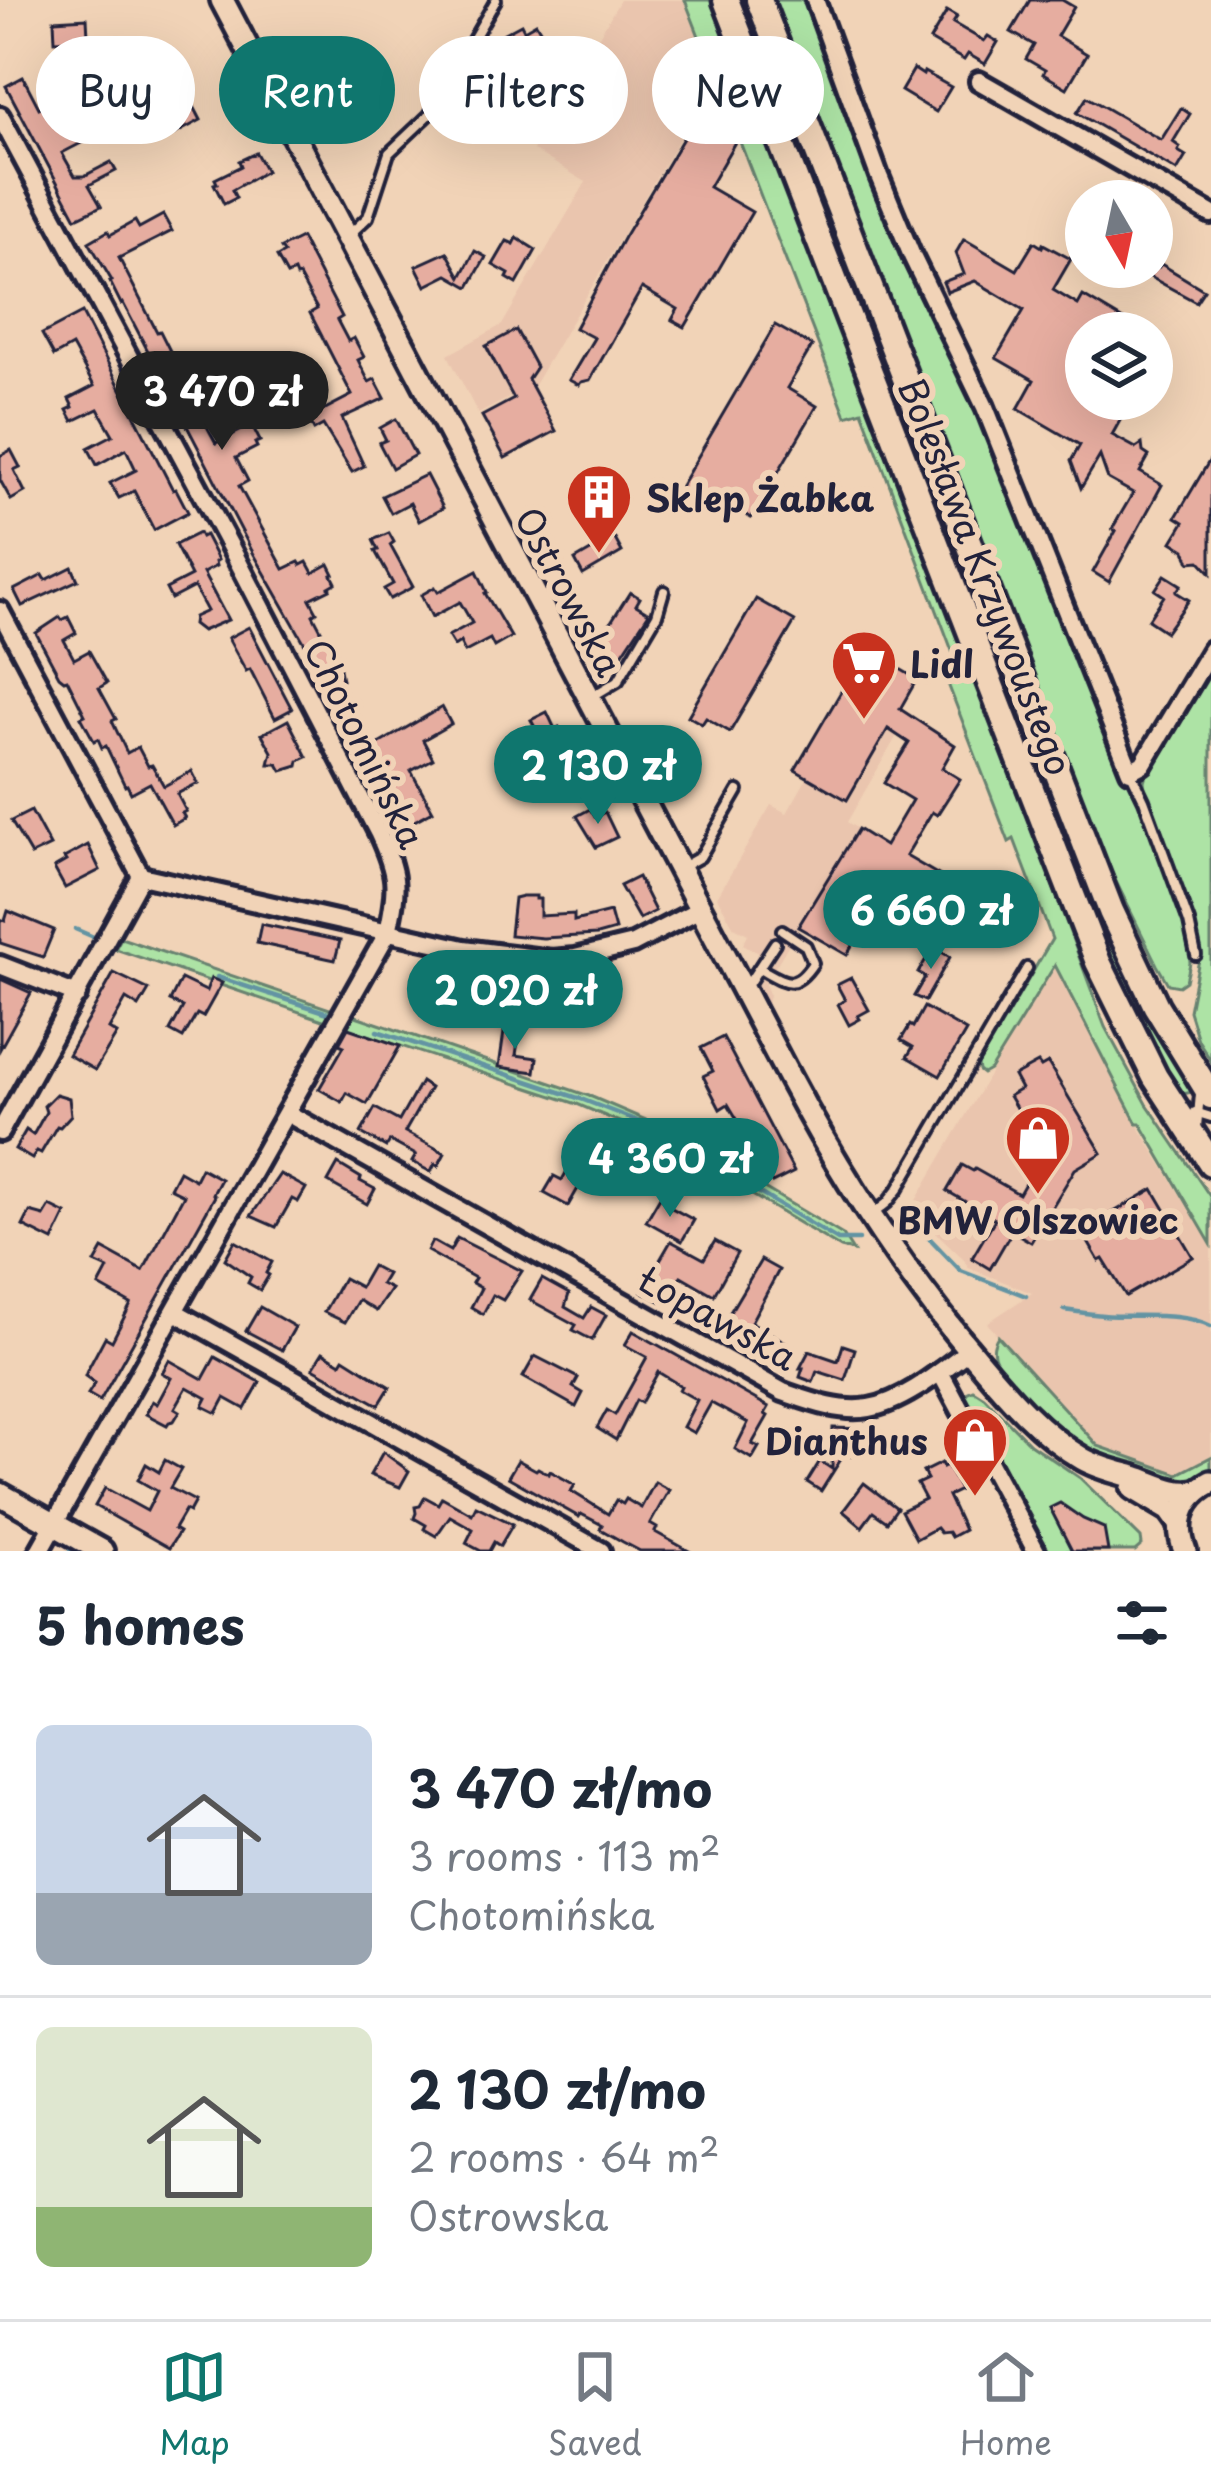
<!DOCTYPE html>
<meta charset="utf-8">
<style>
body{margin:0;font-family:"Playpen Sans",sans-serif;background:#f6f6f7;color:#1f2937;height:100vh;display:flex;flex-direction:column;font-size:45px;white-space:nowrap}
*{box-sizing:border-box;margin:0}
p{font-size:39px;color:#747a83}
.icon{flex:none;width:66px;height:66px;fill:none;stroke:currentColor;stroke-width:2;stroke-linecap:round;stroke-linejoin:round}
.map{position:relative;height:1551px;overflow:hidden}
.panel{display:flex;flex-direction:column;background:#fff;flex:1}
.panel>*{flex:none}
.guide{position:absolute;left:36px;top:36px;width:1140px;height:108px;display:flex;gap:24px}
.needle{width:78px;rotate:171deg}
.fabs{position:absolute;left:1065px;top:180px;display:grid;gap:24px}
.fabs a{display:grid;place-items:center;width:108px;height:108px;border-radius:50%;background:#fff;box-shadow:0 12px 48px #0002;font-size:60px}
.price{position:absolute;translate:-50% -102px;padding:0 27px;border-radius:42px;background:#0f766e;color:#fff;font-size:39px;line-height:78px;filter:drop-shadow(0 3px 6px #0008)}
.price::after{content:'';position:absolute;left:50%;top:72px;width:36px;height:27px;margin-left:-18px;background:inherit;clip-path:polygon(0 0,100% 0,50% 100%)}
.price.on{background:#222;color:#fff}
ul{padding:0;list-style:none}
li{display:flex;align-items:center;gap:36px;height:300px;padding:0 36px}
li+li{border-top:3px solid #e0e1e3}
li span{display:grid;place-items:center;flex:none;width:336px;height:240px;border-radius:18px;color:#555}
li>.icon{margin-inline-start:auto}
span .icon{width:144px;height:144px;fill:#fffc;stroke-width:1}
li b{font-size:51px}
h2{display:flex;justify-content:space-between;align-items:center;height:144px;padding:0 36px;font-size:51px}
.tag{padding:0 42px;border-radius:54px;background:#fff;box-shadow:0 12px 48px #0002;font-size:42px;line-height:108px}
.tag.on{background:#0f766e;color:#fff}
.tab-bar{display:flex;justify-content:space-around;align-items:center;height:168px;border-top:3px solid #e0e1e3;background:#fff;font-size:33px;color:#747a83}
.tab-bar a{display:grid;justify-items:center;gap:6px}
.tab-bar .on{color:#0f766e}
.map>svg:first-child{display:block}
</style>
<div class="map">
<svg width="1211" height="1551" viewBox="0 0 1211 1551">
<rect width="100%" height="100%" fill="#f1d3b7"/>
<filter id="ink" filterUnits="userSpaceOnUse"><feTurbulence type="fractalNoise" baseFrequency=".00833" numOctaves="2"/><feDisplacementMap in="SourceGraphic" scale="24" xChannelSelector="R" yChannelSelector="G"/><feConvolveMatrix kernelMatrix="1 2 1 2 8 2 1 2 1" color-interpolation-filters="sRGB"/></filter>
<g filter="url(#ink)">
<g fill="#eac5ae">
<path d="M620 0H685L715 78 534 385 478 414 448 355 502 325 586 182 533 150Z"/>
<path d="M866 649 917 679 900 709 909 715 847 822 858 829 765 984 769 994 766 1012 740 967 750 969 762 955 743 944 748 934 734 927 717 897 771 805 787 813 807 778 795 770Z"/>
<path d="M1054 964 1137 1124 1211 1245V1457L1178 1474 1096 1445 987 1323 1032 1293 969 1268 965 1260 911 1209Z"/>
</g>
<g fill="#ade3a5" stroke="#688270" stroke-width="3">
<path d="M685 0H713L999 741 1105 1027 1147 1104 1211 1198V1244L1141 1124H1137L1055 965 990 1070 983 1074 979 1071 978 1065 1052 939 1014 839 1009 842 940 663 954 656 862 411 846 416Z"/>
<path d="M735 0H750L1197 1091 1178 1095 1123 998Z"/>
<path d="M774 0H810L861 153 914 273 972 394 1108 738 1139 795 1188 932 1190 963 1186 981 1179 986 1168 984 1157 965 1096 841Z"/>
<path d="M1211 659V1061L1198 1040 1189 1011 1201 949 1147 802 1144 781 1147 770Z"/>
<path d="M121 938 333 1010 326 1021 115 949Z"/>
<path d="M350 1014 592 1097 658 1125 843 1235 853 1251 841 1248 655 1137 577 1104 343 1027Z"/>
<path d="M998 1336 1098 1446 1178 1474 1211 1457V1471L1184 1484C1152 1473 1116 1464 1086 1448 1052 1429 1027 1399 1001 1371L1002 1369C993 1359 990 1348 998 1336Z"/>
<path d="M973 1390 984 1397 1030 1444 1080 1478 1141 1538 1142 1545 1135 1551H1042L962 1395Z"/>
</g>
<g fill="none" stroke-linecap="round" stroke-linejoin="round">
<g stroke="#6394a3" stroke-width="4.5">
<path d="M75 929 96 938"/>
<path d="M217 977 328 1013"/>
<path d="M377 1031 581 1099 640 1122 838 1240H859"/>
<path d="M901 1221 914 1222 961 1271 1026 1296"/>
<path d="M1064 1310C1077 1312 1090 1314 1103 1315 1137 1318 1180 1311 1211 1326"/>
<path d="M70 1550 72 1551"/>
</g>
</g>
<g fill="#e6ada0" stroke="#22223b" stroke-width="3">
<path d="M1030 0H1062L1074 7 1057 36 1087 54 1067 88 1043 74 1045 70 1026 59 1034 45 1011 32Z"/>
<path d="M947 11 957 17 953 23 984 41 988 36 998 42 985 64 968 54 964 60 930 40Z"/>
<path d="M87 18 90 72 73 40 55 41 54 20Z"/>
<path d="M536 23 566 74 538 91 504 33 521 24 524 30Z"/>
<path d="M914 69 923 75 924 72 951 87 936 112 901 91Z"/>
<path d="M23 77 39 108 59 96 65 107 82 98 88 108 85 110 92 122 86 125 93 137 62 153 75 176H84L111 162 116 171 89 185 101 206 76 218 6 86Z"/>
<path d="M181 81 183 84 191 86 188 95 201 120 175 134 157 93Z"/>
<path d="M1087 97 1161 140 1181 108 1190 114 1173 142 1180 147 1178 151 1186 156 1177 171 1077 113Z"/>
<path d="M695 118 735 142 709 187 752 212 685 327 672 320 678 309 642 288 590 380 581 382 579 385 569 380 594 338 575 328 624 237Z"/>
<path d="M256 153 266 171 232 190 236 198 224 204 214 184 217 183 215 179 241 166 239 161Z"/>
<path d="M163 215 172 231 119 258 157 332 160 331 176 363 180 360 198 393 191 397 216 443 252 425 260 441 255 443 257 447 236 458 248 481 239 486 284 569 299 562 301 565 307 562 313 573 329 564 334 574 332 575 336 583 329 587 330 589 310 599 317 612 313 615 339 664 342 680 325 689 309 658 312 656 251 549 123 303 121 304 110 282 112 281 89 242 108 231 110 235 135 221 139 228Z"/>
<path d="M301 238 342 317 337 320 348 341 354 338 364 357 358 360 369 382 375 379 385 398 342 418 364 466 352 472 323 425 314 430 308 418 352 395 310 313 317 309 299 276 296 277 294 272 287 275 277 257 284 253 281 248Z"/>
<path d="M517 238 536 250 517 284 507 278 509 274 493 265 507 241 514 244Z"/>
<path d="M964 239 1017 270 1034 242 1042 247 1043 244 1071 259 1053 290 1078 305 1083 296 1130 324 1125 333H1086V399H1096L1123 415 1112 435 1136 448 1142 444 1143 452 1149 456 1140 472 1162 485 1109 582 1093 572 1116 531 1112 529 1133 493 1108 479 1100 456 1081 488 1071 461 1080 445 1018 409 1034 380 996 358 1024 310 975 281 947 292 943 282 964 274 956 253Z"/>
<path d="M475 251 486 257 469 287 448 275 426 286 416 266 447 252 461 277Z"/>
<path d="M1161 264 1204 290 1196 302 1132 267 1158 268Z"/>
<path d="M82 313 173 490 176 489 188 512 154 530 134 491 119 498 110 483 136 470 126 449 97 465 88 448 113 435 98 409 73 421 67 410 73 407 69 399 94 386 72 346 54 356 42 334Z"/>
<path d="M775 325 812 346 787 388 817 406 751 518 725 502 719 513 679 489Z"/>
<path d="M516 330 536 367 528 379 556 431 505 458 482 416 514 399 486 346Z"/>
<path d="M396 419 415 455 392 468 379 443 386 440 380 428Z"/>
<path d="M11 450 20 467 14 470 25 492 11 500 0 480V456Z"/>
<path d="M1211 458V573L1200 561 1190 562 1185 550 1172 542 1184 522 1176 517Z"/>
<path d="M426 475 443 508 419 521 410 503 391 513 382 496Z"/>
<path d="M610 530 622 552 583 575 575 560 594 549 589 541Z"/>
<path d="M199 533 201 537 205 535 218 560 215 562 216 566 203 573 228 620 202 631 193 624 194 617 207 611 194 587 171 599 166 589 191 576 175 545Z"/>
<path d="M389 533 394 542 390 545 413 587 390 599 384 589 393 584 375 551 378 550 373 540Z"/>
<path d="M72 567 78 580 22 606 14 590 43 575 46 580Z"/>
<path d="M477 571 487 592 485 593 511 637 494 647 490 639 465 652 460 642 454 646 448 636 472 623 460 602 432 617 421 595 435 587 438 592Z"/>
<path d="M1165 575 1181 585 1176 592 1189 600 1166 632 1148 620 1164 596 1155 590Z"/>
<path d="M630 592 640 598 636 605 649 613 614 666 604 660 608 655 595 647Z"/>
<path d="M756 599 795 621 730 732 706 718 702 724 688 716Z"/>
<path d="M60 617 62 620 68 617 76 633 64 640 74 659 89 651 107 683 99 688 116 719 112 721 127 753 138 747 148 766 152 765 164 786 192 771 198 783 177 794 186 811 182 813 185 818 173 825 150 783 131 793 127 785 125 786 106 746 102 748 98 739 94 741 81 717 85 715 67 679 64 680 59 676 36 633Z"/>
<path d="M249 627 292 709 275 718 250 669 246 671 228 638Z"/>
<path d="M866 649 917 679 900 709 955 745 942 768 960 779 937 815 932 812 906 856 949 881 922 928 878 903 847 955 798 927 858 829 885 846 912 800 884 783 909 743 888 729 847 800 795 770Z"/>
<path d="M442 707 451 724 423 740 433 759 411 771 433 811 403 827 363 753Z"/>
<path d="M547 712 555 729 559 727 569 746 550 755 531 720Z"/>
<path d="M288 720 307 757 299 761 298 766 282 771 278 764H269L272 752 262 734Z"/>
<path d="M590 809 595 817 605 812 617 837 596 847 577 816Z"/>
<path d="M31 811 50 846 31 855 11 821Z"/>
<path d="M88 845 100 870 65 888 54 868 66 861 64 858Z"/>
<path d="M638 877 655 911 639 919 620 886Z"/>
<path d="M522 896H536V899H540V916L574 914V921L610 912 615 930 597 935 543 938 510 935 514 898Z"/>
<path d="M8 911 54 930 43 957 0 943V919L5 921Z"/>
<path d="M261 924 340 941 335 960 257 943Z"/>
<path d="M933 947 950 957 925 1001 914 996 925 977 918 973Z"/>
<path d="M114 973 149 990 139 1007 126 999 109 1029 117 1034 95 1070 68 1055Z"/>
<path d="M211 978 222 983 203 1017 197 1014 183 1038 170 1031 183 1007 170 1001 181 979 206 991Z"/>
<path d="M851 978 869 1010 858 1016 860 1019 849 1025 838 1004 845 1000 837 985Z"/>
<path d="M0 979 31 993 0 1049Z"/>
<path d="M924 1007 966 1031 940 1076 907 1057 913 1047 901 1040 910 1025 913 1027Z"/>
<path d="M505 1025 520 1028 516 1055 537 1058 535 1072 499 1067Z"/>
<path d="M348 1028 400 1046 367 1104 347 1093 342 1102 319 1089 344 1046 339 1044Z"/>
<path d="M723 1037 794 1172 772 1183 770 1180 767 1182 760 1170 758 1171 747 1152 728 1162 733 1169 698 1149 715 1139 721 1149 749 1139 728 1104 720 1109 703 1076 713 1071 701 1048Z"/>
<path d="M1038 1063 1041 1067 1048 1063 1102 1153 1075 1169 1031 1242 1012 1231 990 1269 972 1258 995 1219 947 1191 962 1165 973 1171 975 1169 1019 1194 1032 1171 1013 1136 1028 1128 1009 1096 1021 1089 1014 1076Z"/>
<path d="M421 1082 430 1088 405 1132 445 1153 438 1166 435 1164 431 1172 412 1162 416 1155 390 1141 386 1147 361 1133 375 1108 399 1121Z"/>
<path d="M56 1094 69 1098 71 1115 60 1127 57 1126 41 1153 37 1151 32 1159 15 1149 26 1130 33 1135 46 1112 44 1106Z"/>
<path d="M338 1164 361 1178 360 1181 375 1189 367 1204 328 1182Z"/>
<path d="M201 1168 221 1179 213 1194 215 1196 100 1401 88 1394 95 1383 85 1376 87 1371 105 1337 112 1341 131 1304 99 1286 108 1269 95 1263 103 1249 143 1271 184 1195 170 1188 179 1171 195 1180Z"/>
<path d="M568 1169 584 1178 568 1206 544 1193 554 1176 562 1180Z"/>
<path d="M280 1174 306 1188 298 1202 292 1199 276 1227 251 1216Z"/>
<path d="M1153 1189 1193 1257 1126 1296 1103 1259 1099 1261 1088 1242 1108 1230 1102 1219Z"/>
<path d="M660 1197 672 1203 670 1207 694 1220 682 1241 646 1221Z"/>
<path d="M50 1206 66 1214 53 1241 23 1226 30 1212 44 1216Z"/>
<path d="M457 1238 522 1271 503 1300 493 1295 483 1314 471 1307 481 1288 472 1283 475 1278 427 1251 432 1241 450 1251Z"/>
<path d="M235 1241 272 1262 266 1273 269 1275 260 1290 248 1283 251 1277 225 1259Z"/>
<path d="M671 1241 704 1259 715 1241 737 1253 714 1295 681 1276 669 1296 665 1294 660 1301 642 1291Z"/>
<path d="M761 1260 779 1270 751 1322 787 1343 774 1365 752 1352 755 1347 720 1329Z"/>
<path d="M372 1266 387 1274 381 1284 391 1289 376 1311 358 1300 345 1322 324 1312 343 1278 360 1287Z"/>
<path d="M542 1279 569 1294 565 1307 584 1318 591 1307 606 1315 592 1340 573 1330 576 1325 530 1300Z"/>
<path d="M260 1307 295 1327 282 1350 246 1331Z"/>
<path d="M633 1331 769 1407 765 1414 768 1416 752 1444 759 1447 752 1459 735 1449 748 1423 711 1403 694 1433 683 1427 697 1400 679 1390 681 1386 658 1372 641 1403 636 1400 616 1440 597 1428 607 1410 615 1415 647 1357 625 1345Z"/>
<path d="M843 1345 855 1349 845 1380 817 1371 813 1382 800 1377 803 1368H800L809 1351 838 1361Z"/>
<path d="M323 1352 341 1363 344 1358 390 1387 379 1405 313 1368Z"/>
<path d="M535 1356 578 1378 573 1387 583 1393 576 1407 523 1377Z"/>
<path d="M215 1357 260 1382 245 1409 225 1398 217 1413 203 1406 207 1398 187 1387 175 1408 180 1411 174 1421 169 1422 167 1425 146 1414 152 1401 157 1404 171 1378 162 1373 169 1360 203 1379Z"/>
<path d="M833 1428 864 1429 863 1456H843L821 1491 807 1482 820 1461 832 1469Z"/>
<path d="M383 1452 409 1471 400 1487 370 1475Z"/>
<path d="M165 1460 181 1469 170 1488 195 1501 189 1512 185 1510 174 1529 179 1532 169 1548 95 1506 105 1488 147 1511 157 1491 138 1480 146 1464 159 1472Z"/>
<path d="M518 1460 536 1470 538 1468 549 1474 550 1471 575 1485 571 1491 608 1514 616 1500 623 1504 626 1499 641 1508 655 1482 669 1490 650 1524 657 1528 655 1532 689 1551H640L623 1542 600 1529 602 1525 581 1514 579 1517 508 1477Z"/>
<path d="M941 1463 943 1467 947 1465 960 1490 948 1496 964 1530 951 1537 948 1532 940 1533 936 1528 916 1539 901 1511 925 1499 917 1484 927 1479 923 1472Z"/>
<path d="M864 1483 897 1508 887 1522 873 1512 862 1527 843 1511Z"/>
<path d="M425 1497 438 1504 442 1497 472 1514 476 1506 513 1524 500 1546 494 1542 489 1551H481L466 1543 473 1529 450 1516 436 1536 424 1529 426 1525 414 1518 416 1513 415 1507 420 1506Z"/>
<path d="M1060 1503 1083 1519 1104 1528 1108 1551H1072L1050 1508Z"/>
</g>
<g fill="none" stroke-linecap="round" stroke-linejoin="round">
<g stroke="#22223b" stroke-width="16">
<g id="service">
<path d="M348 236 368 217 389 153 429 115 496 0"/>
<path d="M593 696 618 681 657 615 664 591"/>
<path d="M1130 771 1144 800 1189 922 1196 955"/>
<path d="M684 866 700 857 738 791"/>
<path d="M759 968C785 982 794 992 813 963L806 946 782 930"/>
<path d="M747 986 775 943"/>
<path d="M1195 1112 1211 1117"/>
<path d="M1197 1127 1200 1094"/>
<path d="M872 1215 887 1203 898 1189 1027 968"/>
</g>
</g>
<g stroke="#22223b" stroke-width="26">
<g id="minor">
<path d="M815 0 879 176 912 256 985 407 1130 771 1143 764 1211 650"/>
<path d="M979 81 1211 214"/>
<path d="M0 116 229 544 378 832C398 875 398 886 388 932L39 1551"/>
<path d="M0 611 141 876 0 1132"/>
<path d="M141 876 464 949 551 960 575 958 633 944 700 909"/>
<path d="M0 965 77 995"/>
<path d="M287 1113 783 1392C809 1401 840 1413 869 1408 904 1402 941 1371 969 1350"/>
<path d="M175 1312 601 1551"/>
<path d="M940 1372 1036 1551"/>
</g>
</g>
<g stroke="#22223b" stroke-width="30">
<g id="tertiary">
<path d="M222 0 791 1081C843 1179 904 1273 976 1358 1007 1395 1040 1434 1083 1459 1099 1468 1117 1472 1135 1477 1157 1484 1174 1496 1197 1491"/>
<path d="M1133 1488 1170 1510 1180 1524"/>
<path d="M0 1494 102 1551"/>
<path d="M1185 1551C1174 1522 1183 1497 1211 1482"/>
</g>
</g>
<g stroke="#22223b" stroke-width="33">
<g id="secondary">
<path d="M726 0 1098 962 1155 1077 1211 1163"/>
<path d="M759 0 1111 911 1156 1006 1211 1096"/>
</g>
</g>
<use href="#service" stroke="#f1d3b7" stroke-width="8"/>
<use href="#minor" stroke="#f1d3b7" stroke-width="16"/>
<use href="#tertiary" stroke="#f1d3b7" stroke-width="21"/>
<use href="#secondary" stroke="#f1d3b7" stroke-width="24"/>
</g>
</g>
<defs>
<g id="building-pin" transform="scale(3.45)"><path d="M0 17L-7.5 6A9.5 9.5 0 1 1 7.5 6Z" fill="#c8321e" stroke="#f1d3b7"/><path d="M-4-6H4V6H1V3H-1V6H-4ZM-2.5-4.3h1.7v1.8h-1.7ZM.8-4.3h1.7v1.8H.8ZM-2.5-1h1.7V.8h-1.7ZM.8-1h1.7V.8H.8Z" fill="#fff"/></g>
<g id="supermarket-pin" transform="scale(3.45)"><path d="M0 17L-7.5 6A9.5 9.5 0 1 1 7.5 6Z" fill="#c8321e" stroke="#f1d3b7"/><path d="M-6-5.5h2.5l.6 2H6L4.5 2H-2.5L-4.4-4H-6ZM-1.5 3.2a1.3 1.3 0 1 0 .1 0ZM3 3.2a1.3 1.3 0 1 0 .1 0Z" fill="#fff"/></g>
<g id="shop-pin" transform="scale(3.45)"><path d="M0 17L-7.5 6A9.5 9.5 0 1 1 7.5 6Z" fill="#c8321e" stroke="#f1d3b7"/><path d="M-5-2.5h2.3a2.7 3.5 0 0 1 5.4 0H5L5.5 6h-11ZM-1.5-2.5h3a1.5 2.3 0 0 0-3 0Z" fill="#fff"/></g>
</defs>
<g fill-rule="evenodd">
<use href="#building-pin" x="599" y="497"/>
<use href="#supermarket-pin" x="864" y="663"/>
<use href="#shop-pin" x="1038" y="1138"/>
<use href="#shop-pin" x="975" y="1440"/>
</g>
<g text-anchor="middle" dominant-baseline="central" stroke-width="12" stroke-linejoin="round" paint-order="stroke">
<g font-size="36" font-weight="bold" fill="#22223b" stroke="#f1d3b7" text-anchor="start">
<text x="646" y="497">Sklep Żabka</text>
<text x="910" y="663">Lidl</text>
<text x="1038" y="1219" text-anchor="middle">BMW Olszowiec</text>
<text x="928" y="1440" text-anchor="end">Dianthus</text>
</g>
<g font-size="36" fill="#22223b" stroke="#f1d3b7">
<text transform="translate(987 576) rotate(69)">Bolesława Krzywoustego</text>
<text transform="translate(570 591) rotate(62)">Ostrowska</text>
<text transform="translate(366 743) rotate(64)">Chotomińska</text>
<text transform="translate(719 1317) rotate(29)">Łopawska</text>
</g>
</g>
</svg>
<div class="fabs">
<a><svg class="needle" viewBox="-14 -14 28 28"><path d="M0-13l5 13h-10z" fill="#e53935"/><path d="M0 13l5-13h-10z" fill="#747a83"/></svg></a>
<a><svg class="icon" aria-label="layers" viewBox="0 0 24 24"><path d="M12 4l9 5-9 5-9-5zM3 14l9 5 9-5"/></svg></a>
</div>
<b class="price on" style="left:222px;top:453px">3 470 zł</b>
<b class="price" style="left:598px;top:827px">2 130 zł</b>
<b class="price" style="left:931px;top:972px">6 660 zł</b>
<b class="price" style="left:515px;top:1052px">2 020 zł</b>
<b class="price" style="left:670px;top:1220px">4 360 zł</b>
<div class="guide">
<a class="tag">Buy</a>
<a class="tag on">Rent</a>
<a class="tag">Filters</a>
<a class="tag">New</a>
</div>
</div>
<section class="panel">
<h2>5 homes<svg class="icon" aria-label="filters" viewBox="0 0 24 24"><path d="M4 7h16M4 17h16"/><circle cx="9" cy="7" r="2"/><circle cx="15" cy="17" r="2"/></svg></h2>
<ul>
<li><span style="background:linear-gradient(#c9d6e8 70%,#9aa5b1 0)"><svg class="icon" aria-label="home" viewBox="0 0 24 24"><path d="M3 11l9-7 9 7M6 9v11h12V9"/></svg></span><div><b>3 470 zł/mo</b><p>3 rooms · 113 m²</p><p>Chotomińska</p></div></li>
<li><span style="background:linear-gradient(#dfe7d0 75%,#8fb573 0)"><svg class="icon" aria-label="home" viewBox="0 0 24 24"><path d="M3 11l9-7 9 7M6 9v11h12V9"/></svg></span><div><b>2 130 zł/mo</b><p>2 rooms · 64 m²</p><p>Ostrowska</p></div></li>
</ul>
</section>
<nav class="tab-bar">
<a class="on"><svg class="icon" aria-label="map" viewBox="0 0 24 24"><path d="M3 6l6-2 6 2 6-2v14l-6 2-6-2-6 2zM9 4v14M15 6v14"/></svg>Map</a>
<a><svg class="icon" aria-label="saved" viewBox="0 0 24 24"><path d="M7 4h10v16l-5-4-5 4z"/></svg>Saved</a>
<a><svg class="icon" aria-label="home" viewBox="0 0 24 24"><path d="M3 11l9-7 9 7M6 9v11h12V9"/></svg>Home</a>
</nav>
